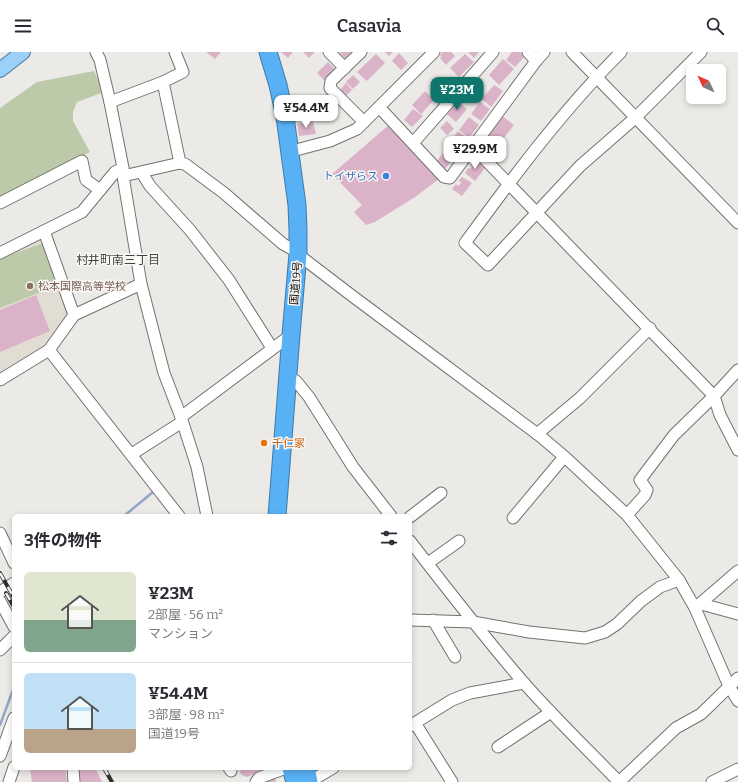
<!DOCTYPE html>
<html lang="ja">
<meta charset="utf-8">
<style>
body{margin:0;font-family:Bitter,"Noto Sans JP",serif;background:#f2f2f3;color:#2b2b33;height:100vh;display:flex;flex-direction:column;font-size:15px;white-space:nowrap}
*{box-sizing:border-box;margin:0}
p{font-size:13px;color:#7c7c81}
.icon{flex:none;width:22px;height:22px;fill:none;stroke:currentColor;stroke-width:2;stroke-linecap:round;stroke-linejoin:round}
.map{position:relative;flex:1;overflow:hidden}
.sheet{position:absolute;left:12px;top:462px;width:400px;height:256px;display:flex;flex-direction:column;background:#fff;border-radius:6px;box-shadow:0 2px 6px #0003}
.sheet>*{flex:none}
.needle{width:26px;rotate:314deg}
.buttons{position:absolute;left:686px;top:12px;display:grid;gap:8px}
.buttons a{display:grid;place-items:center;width:40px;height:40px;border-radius:6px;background:#fff;box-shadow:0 2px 6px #0003;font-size:20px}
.price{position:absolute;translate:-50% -34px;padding:0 9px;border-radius:8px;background:#fff;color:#222;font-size:13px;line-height:26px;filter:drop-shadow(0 1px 2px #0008)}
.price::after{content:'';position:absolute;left:50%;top:24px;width:12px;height:9px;margin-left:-6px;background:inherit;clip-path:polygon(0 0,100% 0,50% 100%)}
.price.active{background:#0f766e;color:#fff}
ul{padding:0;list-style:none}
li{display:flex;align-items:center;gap:12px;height:100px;padding:0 12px}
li+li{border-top:1px solid #e1e1e2}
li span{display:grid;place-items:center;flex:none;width:112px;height:80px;border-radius:6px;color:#555}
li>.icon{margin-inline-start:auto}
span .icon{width:48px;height:48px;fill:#fffc;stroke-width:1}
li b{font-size:17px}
h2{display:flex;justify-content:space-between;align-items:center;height:48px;padding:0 12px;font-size:17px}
header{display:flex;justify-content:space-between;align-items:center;height:52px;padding:0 12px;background:#fff;font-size:18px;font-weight:600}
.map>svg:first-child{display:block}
</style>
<header><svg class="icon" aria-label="menu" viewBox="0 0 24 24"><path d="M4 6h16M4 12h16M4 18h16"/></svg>Casavia<svg class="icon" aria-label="search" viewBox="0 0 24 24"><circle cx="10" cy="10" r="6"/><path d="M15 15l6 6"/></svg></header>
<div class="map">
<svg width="738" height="730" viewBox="0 0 738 730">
<rect width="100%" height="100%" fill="#ebeae7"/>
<path fill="#e2ddd3" d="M43 184 71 264 53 292 0 325V204Z"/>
<g fill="#bdcaaa">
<path d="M94 19 104 40 77 50 73 60V69L90 100 0 144V56L37 30Z"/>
<path d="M43 191 59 233 0 256V207Z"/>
</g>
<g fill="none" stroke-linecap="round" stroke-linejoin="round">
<g stroke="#94a5c7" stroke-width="2.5">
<path d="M124 464 153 440"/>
<path d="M0 673 14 635"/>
</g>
</g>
<g fill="#dbb3c8">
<path d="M206 0H221L215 7Z"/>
<path d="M281 0H293L288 6Z"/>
<path d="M303 0H315L309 6Z"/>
<path d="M341 0H358L348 9 340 1Z"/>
<path d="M385 0H393L389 4Z"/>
<path d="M443 0H451L455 4 446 13 440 6 442 5 440 3Z"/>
<path d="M468 0H479L474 6Z"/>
<path d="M512 0H520L525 4 515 15 506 8Z"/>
<path d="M399 1 408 11 401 18 392 9Z"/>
<path d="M376 2 385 11 367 29 357 20Z"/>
<path d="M465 2 474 10 459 25 450 16Z"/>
<path d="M503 7 514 17 499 33 489 23Z"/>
<path d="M328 10 336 18 325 29 317 21Z"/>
<path d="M353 23 360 30 353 37 346 30Z"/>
<path d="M346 31 352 38 346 44 340 38Z"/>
<path d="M494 33 503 39 491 55 482 47Z"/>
<path d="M425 39 434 48 421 62 412 53Z"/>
<path d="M326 41 335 50 318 66 307 55 319 44 322 46Z"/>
<path d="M458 50 467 57 456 70 447 62 449 60 448 59 454 51 456 52Z"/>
<path d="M480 50 490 57 481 69 471 62Z"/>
<path d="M413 57 423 64 412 75 404 68Z"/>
<path d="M502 64 514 73 499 92 488 84Z"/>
<path d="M469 65 479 73 469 86 459 78Z"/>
<path d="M313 69 316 82 299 84 297 72Z"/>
<path d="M447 69 454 77 447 83 440 76Z"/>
<path d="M390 72 439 127 415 145 375 170 366 173 354 160 362 153 332 122Z"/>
<path d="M458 79 466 85 459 95 451 88Z"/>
<path d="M447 96 456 104 445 117 436 110Z"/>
<path d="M475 108 485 116 475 129 465 121 468 116 470 117 472 114 470 113Z"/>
<path d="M462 125 472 131 462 144 452 137 456 132 458 134 461 131 459 128Z"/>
<path d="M36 243 50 279 0 300V258Z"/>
<path d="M30 716H65L67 730H32Z"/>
<path d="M78 716H95L102 730H81L79 727Z"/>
<path d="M244 716H272L276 730H263L258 720 247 725 242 723 239 719Z"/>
</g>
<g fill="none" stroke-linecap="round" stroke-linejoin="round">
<g stroke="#73726f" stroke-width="13">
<g id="minor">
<path d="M96 0 100 8 110 50 123 116V124L141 232 164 321 181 365 197 415 207 464"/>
<path d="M329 0 345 16"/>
<path d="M361 0 331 29 330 36 364 70"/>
<path d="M528 0 536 9"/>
<path d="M572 0 738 171"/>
<path d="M621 0C563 58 513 125 465 191L488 213 580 114 635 66 701 0"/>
<path d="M163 30 180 111"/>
<path d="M110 50 163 30 183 20 175 0"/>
<path d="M379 55 444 125 450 126 536 9 544 0"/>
<path d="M413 91 493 0"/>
<path d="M473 95 714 344 720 363 738 398"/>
<path d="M290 98H296L330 89 357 77 434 0"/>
<path d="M142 121 150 134 190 178 229 228 272 296"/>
<path d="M123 124 180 111 185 112 224 141 283 192 292 197 304 207 351 243 540 384 566 406 627 463 679 528 695 556 729 634 738 649"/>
<path d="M0 151 82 109 86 128 100 138"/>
<path d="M0 201 82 160 115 120 123 116"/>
<path d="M74 263 141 232"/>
<path d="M49 298 179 464"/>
<path d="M288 326 296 329 309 345 353 415 391 464"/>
<path d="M0 328 49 298 74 263 44 179"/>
<path d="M181 365 291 283"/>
<path d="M537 382 580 346 650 276"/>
<path d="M132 402 182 370"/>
<path d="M627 463 645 443 647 438 640 428 674 383 714 344 738 318"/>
<path d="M410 465 441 441"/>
<path d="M513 466 564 405"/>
<path d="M0 481 14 511"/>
<path d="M410 489C447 537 484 585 524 631 554 665 587 697 619 730"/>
<path d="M428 511 459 489"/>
<path d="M0 540 14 531"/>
<path d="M0 549 14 575"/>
<path d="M701 552 738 562"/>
<path d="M695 556 738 519"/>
<path d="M410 568 473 570 529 580 585 586 605 580 617 572 641 549 660 535 679 528"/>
<path d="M433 568 455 605"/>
<path d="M0 598 14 584"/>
<path d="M415 671 452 730"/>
<path d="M410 674 452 648 470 641 524 631"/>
<path d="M498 695 551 660"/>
<path d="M0 704 14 666"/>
<path d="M73 716 74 730"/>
<path d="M229 716 231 719"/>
<path d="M9 730 14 715"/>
<path d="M256 730 259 726 286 716"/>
<path d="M309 730 333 716"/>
<path d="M619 730 676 676 701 662 738 626"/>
<path d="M712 730 738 717"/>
</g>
</g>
<g stroke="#407aa6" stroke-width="16">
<path id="major" d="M0 18 23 0"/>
</g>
<g stroke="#407aa6" stroke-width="19">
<g id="highway">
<path d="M268 0 278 33 285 65 297 153 298 178V202L291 283 277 464"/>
<path d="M291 716 295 730"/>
<path d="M306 716 309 730"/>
</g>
</g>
<use href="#minor" stroke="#fff" stroke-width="11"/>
<use href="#major" stroke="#9bd0f9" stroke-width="14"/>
<use href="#highway" stroke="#58b1f5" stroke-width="17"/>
<g stroke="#302f2e" stroke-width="4">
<g id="rail">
<path d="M0 521 14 546"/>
<path d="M6 541 14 555"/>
<path d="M104 716 112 730"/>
</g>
</g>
<use href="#rail" stroke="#f9f7f4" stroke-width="2.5" stroke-dasharray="8" stroke-linecap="butt"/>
</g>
<circle fill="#3f7fe0" stroke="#f9f7f4" stroke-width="1.5" cx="386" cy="124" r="4"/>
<circle fill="#8d6e63" stroke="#f9f7f4" stroke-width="1.5" cx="30" cy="234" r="4"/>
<circle fill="#e8710a" stroke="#f9f7f4" stroke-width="1.5" cx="264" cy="391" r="4"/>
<g text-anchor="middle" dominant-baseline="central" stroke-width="3" stroke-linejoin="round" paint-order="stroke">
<g font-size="11" fill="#366cbe" stroke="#f9f7f4" text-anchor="end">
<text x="378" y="124">トイザらス</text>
</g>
<g font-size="11" fill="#141312" stroke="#f9f7f4">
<text transform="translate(296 231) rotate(-85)">国道19号</text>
</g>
<g font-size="11" fill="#785e54" stroke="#f9f7f4" text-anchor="start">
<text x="38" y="234">松本国際高等学校</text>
</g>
<g font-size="11" fill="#c56008" stroke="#f9f7f4" text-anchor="start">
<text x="272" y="391">千仁家</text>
</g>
<g font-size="12" fill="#454442" stroke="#f9f7f4">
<text x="118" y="208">村井町南三丁目</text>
</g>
</g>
</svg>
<div class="buttons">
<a><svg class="needle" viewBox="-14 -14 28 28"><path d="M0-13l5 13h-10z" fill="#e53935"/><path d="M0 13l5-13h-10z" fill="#7c7c81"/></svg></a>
</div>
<b class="price active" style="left:457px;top:59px">¥23M</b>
<b class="price" style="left:306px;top:77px">¥54.4M</b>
<b class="price" style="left:475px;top:118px">¥29.9M</b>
<section class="sheet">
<h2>3件の物件<svg class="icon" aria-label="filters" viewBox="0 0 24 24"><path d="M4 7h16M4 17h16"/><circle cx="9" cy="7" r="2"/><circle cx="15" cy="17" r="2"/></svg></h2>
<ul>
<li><span style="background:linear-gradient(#dfe7d0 60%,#7fa58c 0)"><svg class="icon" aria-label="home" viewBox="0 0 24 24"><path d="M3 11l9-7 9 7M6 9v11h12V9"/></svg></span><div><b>¥23M</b><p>2部屋 · 56 m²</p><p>マンション</p></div></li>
<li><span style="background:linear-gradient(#bfe0f5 70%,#b9a48a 0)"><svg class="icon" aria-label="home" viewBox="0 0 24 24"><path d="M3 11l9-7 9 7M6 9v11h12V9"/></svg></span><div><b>¥54.4M</b><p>3部屋 · 98 m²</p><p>国道19号</p></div></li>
</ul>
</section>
</div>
